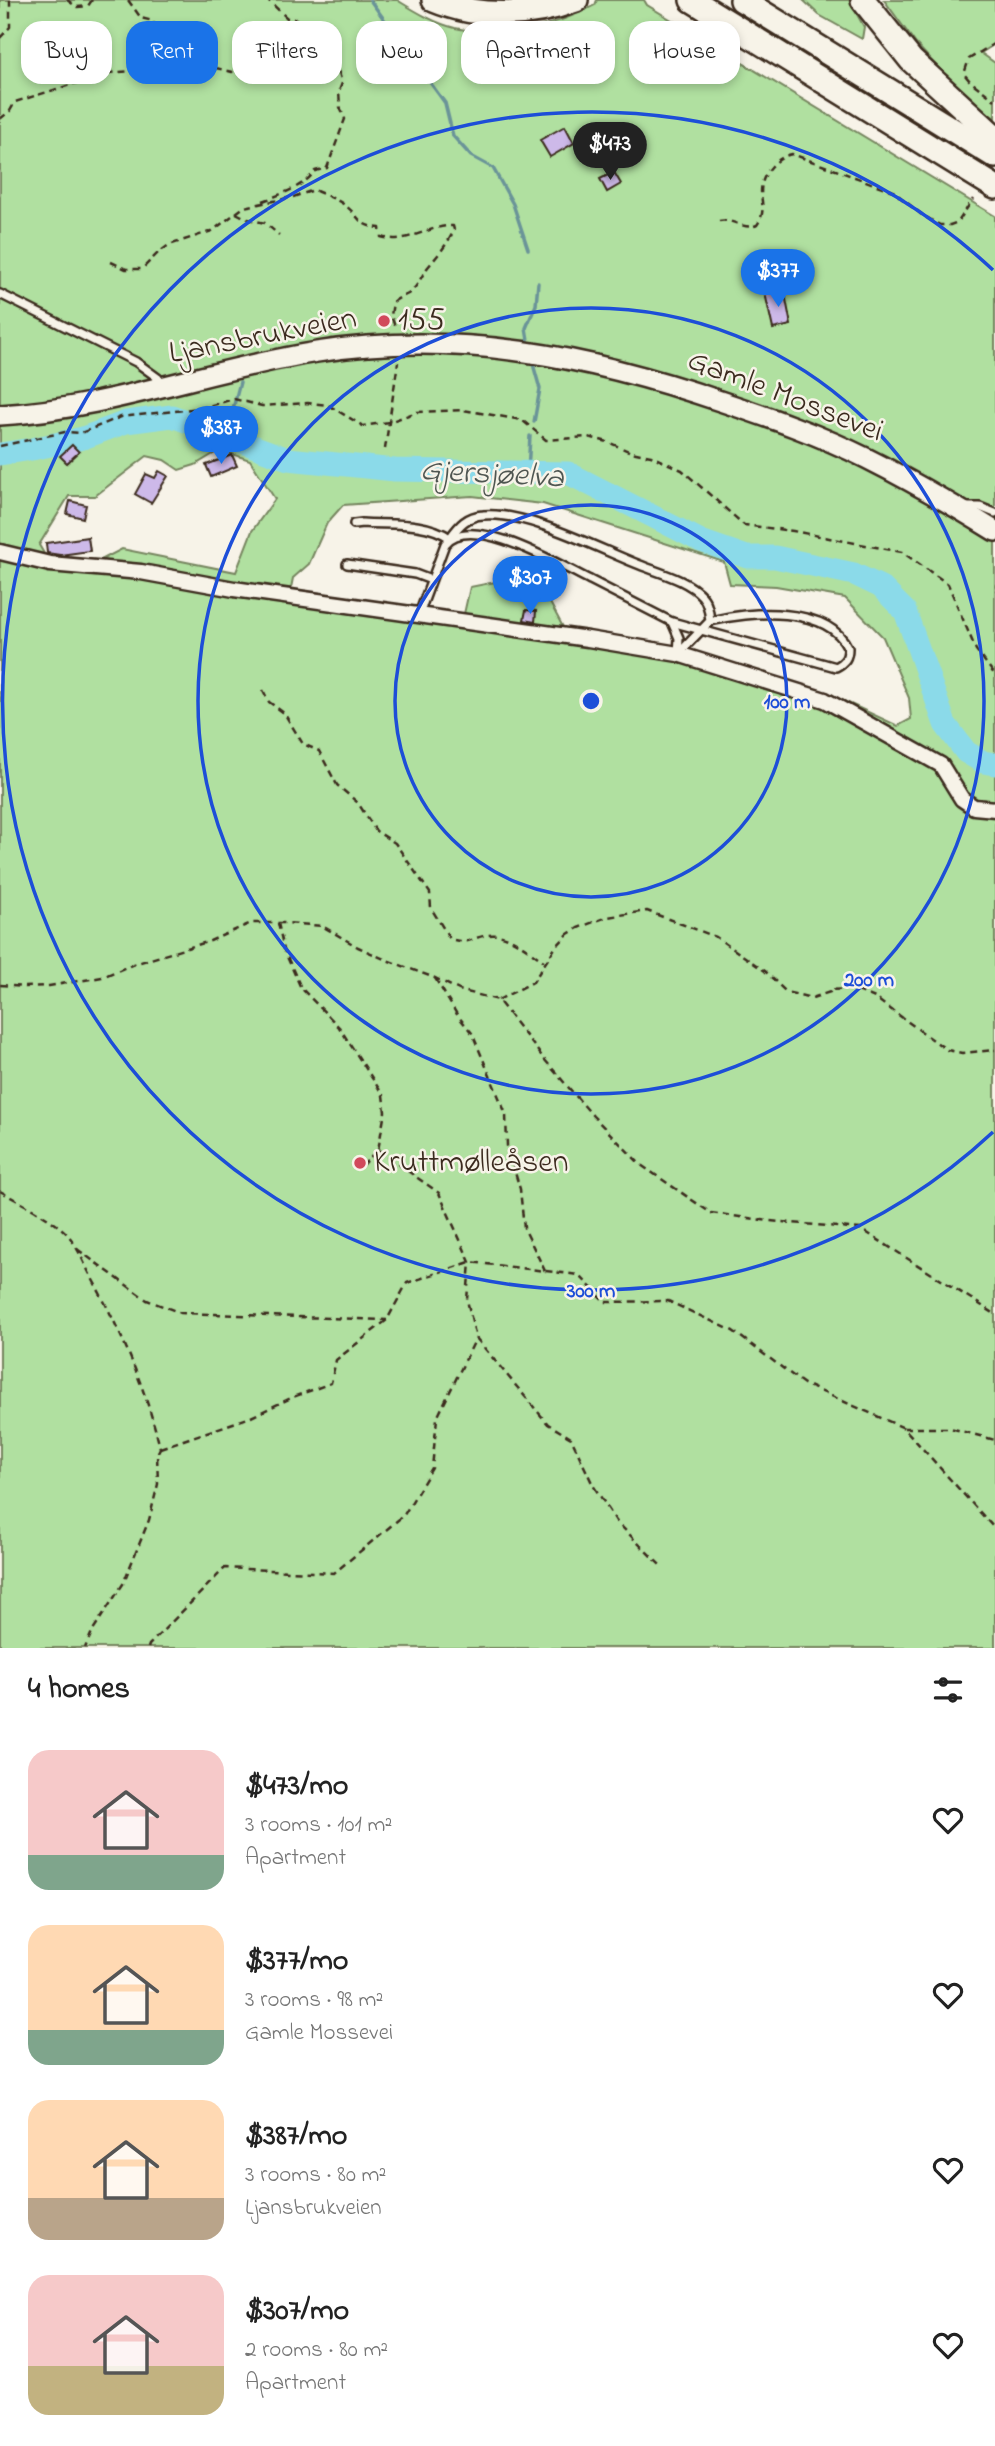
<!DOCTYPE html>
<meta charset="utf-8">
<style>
body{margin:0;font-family:"Indie Flower",sans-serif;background:#f6f6f6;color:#222;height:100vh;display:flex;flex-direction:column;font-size:26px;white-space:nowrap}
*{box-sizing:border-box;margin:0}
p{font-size:23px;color:#767676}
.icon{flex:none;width:38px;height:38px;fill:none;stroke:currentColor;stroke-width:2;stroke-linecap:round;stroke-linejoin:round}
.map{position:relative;height:1648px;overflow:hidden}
.drawer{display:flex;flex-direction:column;background:#fff;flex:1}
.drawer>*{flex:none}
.hud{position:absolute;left:21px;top:21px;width:954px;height:63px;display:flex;gap:14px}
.price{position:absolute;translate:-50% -60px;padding:0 16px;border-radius:24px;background:#1a73e8;color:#fff;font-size:23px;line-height:46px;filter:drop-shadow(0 2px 4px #0008)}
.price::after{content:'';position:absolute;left:50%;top:42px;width:21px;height:16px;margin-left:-10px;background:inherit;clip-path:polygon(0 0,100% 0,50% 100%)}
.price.current{background:#222;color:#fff}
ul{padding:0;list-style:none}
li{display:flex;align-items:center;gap:21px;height:175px;padding:0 28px}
li span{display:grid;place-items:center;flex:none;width:196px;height:140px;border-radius:21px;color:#555}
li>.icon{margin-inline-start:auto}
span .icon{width:84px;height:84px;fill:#fffc;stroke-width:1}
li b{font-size:30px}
h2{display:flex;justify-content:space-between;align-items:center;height:84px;padding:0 28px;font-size:30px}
.chip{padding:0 24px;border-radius:21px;background:#fff;box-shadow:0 4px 10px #0003;font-size:24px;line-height:63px}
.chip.current{background:#1a73e8;color:#fff}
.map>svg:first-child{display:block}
</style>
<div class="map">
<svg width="995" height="1648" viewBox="0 0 995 1648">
<rect width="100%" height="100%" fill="#f7f3e8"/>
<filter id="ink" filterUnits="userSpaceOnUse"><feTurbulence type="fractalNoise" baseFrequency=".0143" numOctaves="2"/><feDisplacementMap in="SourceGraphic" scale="14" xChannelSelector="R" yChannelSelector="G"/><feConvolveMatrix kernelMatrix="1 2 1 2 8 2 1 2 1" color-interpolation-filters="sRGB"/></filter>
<g filter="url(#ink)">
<g fill="#b0e0a0" stroke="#76855f" stroke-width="2" fill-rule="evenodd">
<path d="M0 0H397C415 11 434 23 455 28 502 38 554 28 595 5L597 0H644L647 5 995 216V1648H0ZM220 450 250 460 275 499 252 531 236 572 122 549 101 560 46 557 39 545 69 496H95L147 456 164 460 179 470 195 465ZM472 496 543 504 724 562 730 584 776 586 845 598 883 637 909 698 911 719 898 726 831 695 679 650 564 629 547 597 505 580 470 587 464 614 290 593 293 578 309 564 327 523 343 505Z"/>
<path d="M803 0H849L864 27 862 39 819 15Z"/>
<path d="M884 0H995V44L981 53 995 63V118L969 101 916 44Z"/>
</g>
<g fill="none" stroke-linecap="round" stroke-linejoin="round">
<g stroke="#6b9498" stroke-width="3.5">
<path d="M370 0 445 103 453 136 471 156 493 168 513 204 528 249"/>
<path d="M528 340 526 328 536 305 538 283"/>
<path d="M533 364 540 389 534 422"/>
<path d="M226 436 240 382"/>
<path d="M528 472 530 436"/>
</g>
<path stroke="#8bdae9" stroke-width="23" d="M0 454 32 449 83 438 126 422 172 416 288 459 395 470 568 473 701 541 747 557H775L854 574 881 587 905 611 945 724 966 752 983 762 995 764"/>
</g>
<g fill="#cdb9e9" stroke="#3b2a1e" stroke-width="2">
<path d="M565 126 574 143 550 157 540 140Z"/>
<path d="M614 172 621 184 607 192 600 179Z"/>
<path d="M784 289 791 325 773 329 765 293Z"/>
<path d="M72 445 79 452 67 463 60 456Z"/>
<path d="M232 455 237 466 211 477 206 465Z"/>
<path d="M159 471 168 476 151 503 135 494 146 474 155 478Z"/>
<path d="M70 501 86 505 83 518 67 514Z"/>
<path d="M88 537 90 551 60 555 47 553 46 543Z"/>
<path d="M526 610 536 611 535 622 524 620Z"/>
</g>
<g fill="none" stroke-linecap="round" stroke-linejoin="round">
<g stroke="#3b2a1e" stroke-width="12">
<g id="service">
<path d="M0 294 136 362 158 378 163 385"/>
<path d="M966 507H980L995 513"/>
<path d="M354 524 362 523C390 525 426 521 450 538 459 525 467 516 483 515 526 511 595 547 635 563 656 572 687 579 702 596 708 603 709 612 710 621L679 653"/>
<path d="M347 564 415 574 431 580"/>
<path d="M419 614 445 544C471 511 561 566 590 580 617 594 645 608 672 622L679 638 678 654"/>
<path d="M672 622 836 667C845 662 848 658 848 648 828 605 749 611 710 621"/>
</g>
</g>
<g stroke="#3b2a1e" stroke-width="19">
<path id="minor" d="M0 552 50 564 141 572 234 589 588 639 678 654 825 700 941 765 962 799 974 807 995 809"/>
</g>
<g stroke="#3b2a1e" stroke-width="24">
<path id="secondary" d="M0 415C108 409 210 369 317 352 458 330 589 356 723 402 771 418 820 435 866 458 910 480 953 505 995 531"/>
</g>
<g stroke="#3b2a1e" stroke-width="28">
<g id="trunk">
<path d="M434 0C480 19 530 17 576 0"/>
<path d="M692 0 995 187"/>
<path d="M742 0 995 156"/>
<path d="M863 0 911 60 995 137"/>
</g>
</g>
<g stroke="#3b2a1e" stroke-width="2.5" stroke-dasharray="7 5" stroke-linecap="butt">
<path d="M67 0 77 7 88 6 92 0"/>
<path d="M128 0 141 18 153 21C157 30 155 37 158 45 161 55 172 60 180 66"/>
<path d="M0 38 10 27V0"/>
<path d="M995 43 969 59 964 74 970 81 995 100"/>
<path d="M0 119 10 111 15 102 109 73 204 65 232 72 278 67 288 65 311 44"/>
<path d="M263 201C281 194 304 187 315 171L327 168 345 119 340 107 339 91 342 83 338 69 334 63 313 47 296 19 287 18 268 0"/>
<path d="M236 213 248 219 265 223 279 235"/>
<path d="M719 221C733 218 744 231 757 225 772 204 749 192 772 166 778 160 783 156 792 154L893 191 922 215 940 225H950L958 222 973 199"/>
<path d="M111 262 126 269H142L158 253 169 245 212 231 244 207 293 197 314 190C325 195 337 199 346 206 361 218 358 226 380 228L381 237C408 245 428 225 453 226L454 230C447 245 438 255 428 267 421 276 418 287 408 294 402 297 398 298 393 302L391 316 396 329"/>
<path d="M0 446 65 432 81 433 121 417 201 408 234 399 262 406 308 403 328 405 363 426 389 422 417 412 463 410 522 420 546 440 588 437 608 442 631 452 651 456 682 470 744 525 793 531 902 552 948 584 976 650 995 675"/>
<path d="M385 449 398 362"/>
<path d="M263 690 269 702 284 713 303 744 319 751 337 785 358 803 376 831 395 843 430 893 431 908 450 939C472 945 469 938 488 935 509 932 528 951 544 961"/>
<path d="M278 923 284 950 301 988 339 1027 383 1095 385 1112 378 1150 363 1165"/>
<path d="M435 978 458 1016 472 1033 506 1114 507 1146 520 1189 524 1228 545 1271"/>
<path d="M0 985 24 987 49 986 102 977 134 964 210 941 251 923H287L322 926 358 947 384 959 435 978 459 990 498 1000 544 1059 593 1116 641 1165 711 1213 770 1221 861 1229 995 1314"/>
<path d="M498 1000 533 982 555 948 568 934 578 928 607 917 647 911 716 937 765 971 786 992 812 998 830 992V990L853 989 875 998 947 1050 962 1053 995 1050"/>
<path d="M378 1150 439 1193 470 1262 467 1300 476 1338 548 1424 571 1438 593 1485 616 1521 660 1565"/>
<path d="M0 1191C19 1202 54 1219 68 1235 78 1247 84 1264 92 1278 121 1332 146 1388 160 1448L157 1454 158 1484 149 1520 123 1584 93 1630 85 1648"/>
<path d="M77 1249 147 1300 181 1313 387 1320"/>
<path d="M904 1428H950L995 1440"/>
<path d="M160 1448 251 1417 293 1397 331 1383 336 1360 387 1320 407 1283 470 1262 579 1275 605 1302 668 1301 733 1331 804 1384 904 1428 995 1529"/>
<path d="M148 1648 149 1645 225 1568 334 1573 404 1515 432 1468 437 1418 476 1338"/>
</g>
<use href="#service" stroke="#f7f3e8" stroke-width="7"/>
<use href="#minor" stroke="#f7f3e8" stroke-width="14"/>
<use href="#secondary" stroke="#f7f3e8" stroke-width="19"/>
<use href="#trunk" stroke="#f7f3e8" stroke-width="23"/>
</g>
</g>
<g fill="none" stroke="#1d4ed8" stroke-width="3.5">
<circle cx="591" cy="701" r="196"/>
<circle cx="591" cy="701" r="393"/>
<path d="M993 1132A589 589 0 1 1 993 270"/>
</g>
<g fill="#d1495b" stroke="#f7f3e8" stroke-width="2.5">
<circle cx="384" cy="321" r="7"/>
<circle cx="360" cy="1163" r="7"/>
</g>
<g text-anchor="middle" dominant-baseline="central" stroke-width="5" stroke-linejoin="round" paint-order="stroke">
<g font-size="32" fill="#3b2a1e" stroke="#f7f3e8" text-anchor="start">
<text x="398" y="321">155</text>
<text x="374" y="1163">Kruttmølleåsen</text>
</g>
<g font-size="32" fill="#3b2a1e" stroke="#f7f3e8">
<text transform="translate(263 337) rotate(-11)">Ljansbrukveien</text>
<text transform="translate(785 397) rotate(21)">Gamle Mossevei</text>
</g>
<g font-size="33" font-style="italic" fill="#4f5651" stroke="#f7f3e8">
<text transform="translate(492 475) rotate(3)">Gjersjøelva</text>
</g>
</g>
<circle cx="591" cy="701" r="10" fill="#1d4ed8" stroke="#f7f3e8" stroke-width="3.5"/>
<g font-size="21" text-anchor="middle" font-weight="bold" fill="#1d4ed8" stroke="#f7f3e8" stroke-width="5" stroke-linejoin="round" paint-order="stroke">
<text x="787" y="708">100 m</text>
<text x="869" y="986">200 m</text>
<text x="591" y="1297">300 m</text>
</g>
</svg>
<b class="price current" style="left:610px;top:182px">$473</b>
<b class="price" style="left:778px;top:309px">$377</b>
<b class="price" style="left:221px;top:466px">$387</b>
<b class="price" style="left:530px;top:616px">$307</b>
<div class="hud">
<a class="chip">Buy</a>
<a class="chip current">Rent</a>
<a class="chip">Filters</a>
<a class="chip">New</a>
<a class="chip">Apartment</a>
<a class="chip">House</a>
</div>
</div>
<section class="drawer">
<h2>4 homes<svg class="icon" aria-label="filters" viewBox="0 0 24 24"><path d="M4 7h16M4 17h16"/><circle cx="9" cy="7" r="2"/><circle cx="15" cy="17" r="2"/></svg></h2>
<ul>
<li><span style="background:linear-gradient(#f6c9c9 75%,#7fa58c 0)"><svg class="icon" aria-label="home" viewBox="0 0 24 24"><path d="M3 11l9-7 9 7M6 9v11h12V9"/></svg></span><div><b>$473/mo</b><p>3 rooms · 101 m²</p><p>Apartment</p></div><svg class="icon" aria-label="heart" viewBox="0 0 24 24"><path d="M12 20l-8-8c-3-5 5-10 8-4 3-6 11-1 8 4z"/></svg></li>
<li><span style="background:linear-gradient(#ffd9b3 75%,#7fa58c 0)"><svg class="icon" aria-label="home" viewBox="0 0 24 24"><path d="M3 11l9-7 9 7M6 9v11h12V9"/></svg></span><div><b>$377/mo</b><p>3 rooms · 98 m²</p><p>Gamle Mossevei</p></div><svg class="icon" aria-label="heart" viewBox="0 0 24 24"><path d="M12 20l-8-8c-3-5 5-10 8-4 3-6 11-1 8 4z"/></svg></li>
<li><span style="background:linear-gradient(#ffd9b3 70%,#b9a48a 0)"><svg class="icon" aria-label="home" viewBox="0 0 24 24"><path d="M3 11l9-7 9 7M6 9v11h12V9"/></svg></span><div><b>$387/mo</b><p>3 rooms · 80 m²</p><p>Ljansbrukveien</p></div><svg class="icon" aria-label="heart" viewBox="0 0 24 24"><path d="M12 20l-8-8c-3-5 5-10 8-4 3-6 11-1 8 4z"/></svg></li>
<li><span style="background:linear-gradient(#f6c9c9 65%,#c2b280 0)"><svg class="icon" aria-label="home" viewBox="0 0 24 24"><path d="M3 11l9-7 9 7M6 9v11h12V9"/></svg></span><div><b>$307/mo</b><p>2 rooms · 80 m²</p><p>Apartment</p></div><svg class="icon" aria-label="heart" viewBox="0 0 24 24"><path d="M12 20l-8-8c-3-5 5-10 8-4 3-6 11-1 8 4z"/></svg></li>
</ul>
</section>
